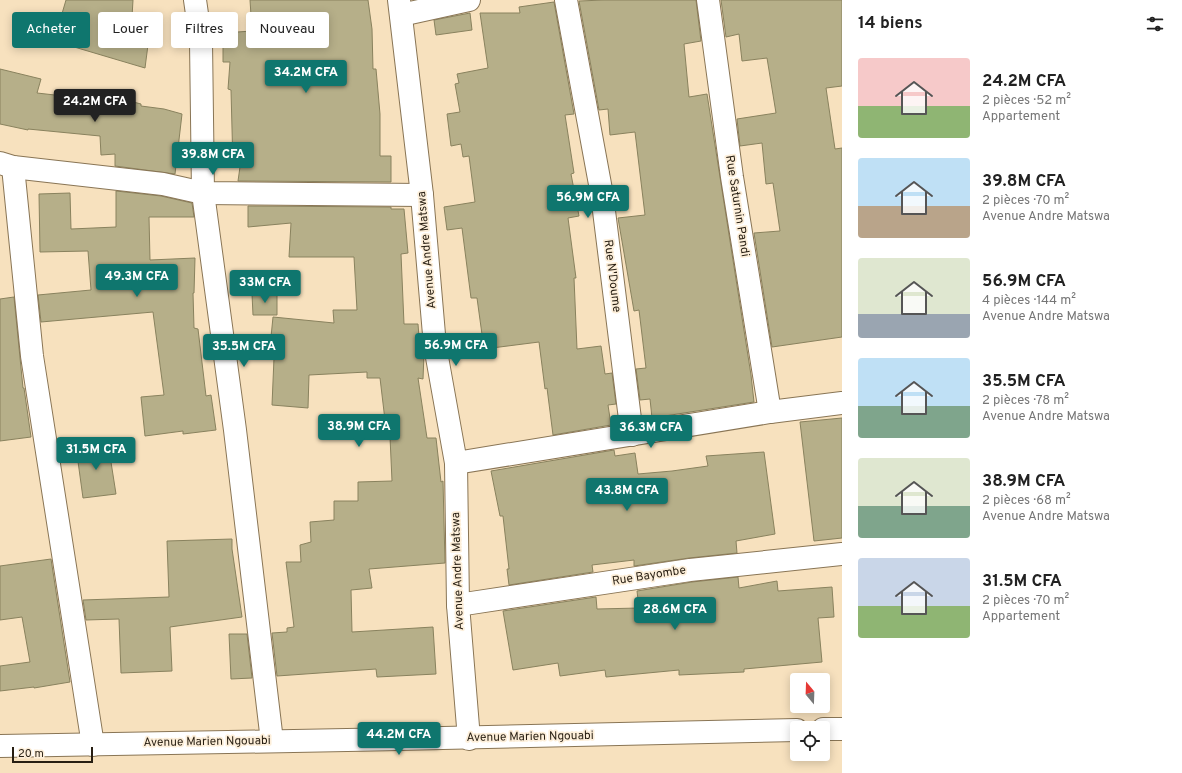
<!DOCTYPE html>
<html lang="fr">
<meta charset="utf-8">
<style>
body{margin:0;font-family:Overpass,sans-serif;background:#f2f2f2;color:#222;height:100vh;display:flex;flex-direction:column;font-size:15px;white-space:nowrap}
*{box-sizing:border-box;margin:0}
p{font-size:13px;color:#767676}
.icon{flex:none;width:22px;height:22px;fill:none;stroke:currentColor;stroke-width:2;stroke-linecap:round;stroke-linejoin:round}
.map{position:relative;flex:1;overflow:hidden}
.drawer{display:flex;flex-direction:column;background:#fff;width:340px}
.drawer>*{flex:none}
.guide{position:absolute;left:12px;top:12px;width:380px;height:36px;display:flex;gap:8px}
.needle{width:26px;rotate:341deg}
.tools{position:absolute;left:790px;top:673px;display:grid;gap:8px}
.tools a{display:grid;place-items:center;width:40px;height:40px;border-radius:4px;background:#fff;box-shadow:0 2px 10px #0003;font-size:20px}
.scale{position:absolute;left:12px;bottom:10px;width:81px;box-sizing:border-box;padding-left:4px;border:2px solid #271e12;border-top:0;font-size:11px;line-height:14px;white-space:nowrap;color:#271e12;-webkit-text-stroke:3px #fdefda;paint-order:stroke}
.price{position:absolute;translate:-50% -34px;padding:0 9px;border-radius:4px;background:#0f766e;color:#fff;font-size:13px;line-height:26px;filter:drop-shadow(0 1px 2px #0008)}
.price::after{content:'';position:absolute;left:50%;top:24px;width:12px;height:9px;margin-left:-6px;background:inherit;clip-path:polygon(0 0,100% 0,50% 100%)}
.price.active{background:#222;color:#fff}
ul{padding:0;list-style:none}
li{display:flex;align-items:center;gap:12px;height:100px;padding:0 16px}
li span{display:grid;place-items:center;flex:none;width:112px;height:80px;border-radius:4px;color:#555}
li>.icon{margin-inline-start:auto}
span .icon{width:48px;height:48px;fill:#fffc;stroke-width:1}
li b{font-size:17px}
h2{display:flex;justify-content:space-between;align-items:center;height:48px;padding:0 16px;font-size:17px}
.tag{padding:0 14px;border-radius:4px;background:#fff;box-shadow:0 2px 10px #0003;font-size:14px;line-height:36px}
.tag.active{background:#0f766e;color:#fff}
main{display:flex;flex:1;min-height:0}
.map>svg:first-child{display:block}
</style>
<main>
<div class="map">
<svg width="842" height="773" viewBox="0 0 842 773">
<rect width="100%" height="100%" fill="#f7e1be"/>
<g fill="#b6af89" stroke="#89825e">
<path d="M66 0H133L131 34 149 37 145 68 54 41Z"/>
<path d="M250 0H368L372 29 373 69H376L380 114V156H391V182L238 181 240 167H233L231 90 228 89 230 62H223V33L252 31Z"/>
<path d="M604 0H696L701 41 684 44 689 97 707 94 751 375 754 402 652 418 650 399 640 400 636 369 646 368 639 310 634 311 618 218 645 215 635 132 610 135 608 109 599 110 579 1Z"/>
<path d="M721 0H842V86L826 88 835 149 842 148V337L772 347 754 233 780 231 773 183 766 184 762 143 740 146 737 119 776 113 767 58 742 61 739 34 726 37Z"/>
<path d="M554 2 574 114 565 115 574 173 571 174 579 216 568 218 576 278H574L577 349 601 346 605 374 612 373 616 404 608 405 611 425 553 435 547 388 545 389 539 342 484 349 477 298H471L462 228 447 230 444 207 475 202 469 156 463 157 461 144 451 146 447 114 460 112 455 84 459 83 457 74 488 68 480 13H520L519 7Z"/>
<path d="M470 13 472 30 436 35 434 20Z"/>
<path d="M0 69 41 79 37 93 117 102 118 98 141 104V106L164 109 182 114 175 174 115 166V154L101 155 100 136 28 129V130L0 124Z"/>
<path d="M116 191 161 196 192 203 194 217H149L150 260 195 258 194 293H193L194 328 198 329 206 396 211 395 216 430 183 434V431L145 436 141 397 164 395 153 312 41 322 38 295 91 290 88 251 40 252 39 194 70 193 71 229 116 227Z"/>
<path d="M248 206 391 207V209H404L408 253 401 254 404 324H418L420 350H423L424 354 423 379 418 378 427 438H436L441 482 443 481 445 563 369 569 372 588 351 590 352 632 433 627 436 674 377 677 376 669 277 676 272 633 287 632V628L294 627 286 562H301L300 545 311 542 310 522 334 520V501H358V482L392 481 390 437H387L380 378H367V372L309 375 308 408 272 405 274 358 269 357 273 317 334 323 333 310H357L354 257H289L291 223 248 227Z"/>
<path d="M252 294H277V315H253Z"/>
<path d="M14 297 23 388H24L31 437 0 441V299Z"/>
<path d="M842 418V538L814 541 800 422Z"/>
<path d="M108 443 116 494 83 498 76 447Z"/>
<path d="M614 450 615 456 635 453 638 474 672 471 708 466 706 456 764 452 775 534 736 541 737 553 689 558 634 566V560L592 565 593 572 509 585 507 569H509L503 516H500L491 471Z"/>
<path d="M232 539V549L242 617 170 627 172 671 121 673 119 619 86 620 83 600 169 597 167 541Z"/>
<path d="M51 559 70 682 34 688V687L0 691V666L30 662 22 617 0 620V566Z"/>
<path d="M738 577 739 588 777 581 778 591 832 587 834 617 818 618 822 662 744 669V672L679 675V670L606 677 605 670 560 676 558 663 513 670 503 611 596 597 597 609 639 608 637 591 692 582Z"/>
<path d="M229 634H247L252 678 231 679Z"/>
</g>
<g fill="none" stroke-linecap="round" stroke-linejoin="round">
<g stroke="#897555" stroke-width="24">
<g id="minor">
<path d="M195 0 201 42 203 193 235 430 272 741"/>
<path d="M399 0 422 195 435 346 456 463 458 605 469 739"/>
<path d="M566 0 602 195 632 435"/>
<path d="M708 0 732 177 770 412"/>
<path d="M401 15 469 0"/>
<path d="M0 163 13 167 163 184 203 193 422 195"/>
<path d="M13 167 32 356 93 745"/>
<path d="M456 463 770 412 842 403"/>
<path d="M458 605 690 570 842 554"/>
</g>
</g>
<g stroke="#897555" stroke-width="24">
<g id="tertiary">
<path d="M823 729H842"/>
<path d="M0 746C266 742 531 737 797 730"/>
</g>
</g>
<use href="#minor" stroke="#fff" stroke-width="22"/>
<use href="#tertiary" stroke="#fff" stroke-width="22"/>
</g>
<g text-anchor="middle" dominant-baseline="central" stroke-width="3.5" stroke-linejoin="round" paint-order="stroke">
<g font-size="12" fill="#271e12" stroke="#fdefda">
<text transform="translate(737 206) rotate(81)">Rue Saturnin Pandi</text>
<text transform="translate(427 250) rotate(-95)">Avenue Andre Matswa</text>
<text transform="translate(612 276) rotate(83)">Rue N'Doume</text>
<text transform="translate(458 571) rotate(-92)">Avenue Andre Matswa</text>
<text transform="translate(649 576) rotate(-9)">Rue Bayombe</text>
<text transform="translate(530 737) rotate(-1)">Avenue Marien Ngouabi</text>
<text transform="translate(207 742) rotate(-1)">Avenue Marien Ngouabi</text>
</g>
</g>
</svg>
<div class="tools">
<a><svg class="needle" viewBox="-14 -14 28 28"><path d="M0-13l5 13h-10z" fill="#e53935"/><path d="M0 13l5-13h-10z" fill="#767676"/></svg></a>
<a><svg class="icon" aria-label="locate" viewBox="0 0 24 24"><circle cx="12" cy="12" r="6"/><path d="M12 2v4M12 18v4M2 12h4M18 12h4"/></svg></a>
</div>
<div class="scale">20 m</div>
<b class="price" style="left:306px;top:94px">34.2M CFA</b>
<b class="price active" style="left:95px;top:123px">24.2M CFA</b>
<b class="price" style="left:213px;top:176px">39.8M CFA</b>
<b class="price" style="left:588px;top:219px">56.9M CFA</b>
<b class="price" style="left:137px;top:298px">49.3M CFA</b>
<b class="price" style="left:265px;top:304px">33M CFA</b>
<b class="price" style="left:456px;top:367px">56.9M CFA</b>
<b class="price" style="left:244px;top:368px">35.5M CFA</b>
<b class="price" style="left:359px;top:448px">38.9M CFA</b>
<b class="price" style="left:651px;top:449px">36.3M CFA</b>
<b class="price" style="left:96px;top:471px">31.5M CFA</b>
<b class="price" style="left:627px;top:512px">43.8M CFA</b>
<b class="price" style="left:675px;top:631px">28.6M CFA</b>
<b class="price" style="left:399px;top:756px">44.2M CFA</b>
<div class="guide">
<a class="tag active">Acheter</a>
<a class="tag">Louer</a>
<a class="tag">Filtres</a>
<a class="tag">Nouveau</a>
</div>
</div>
<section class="drawer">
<h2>14 biens<svg class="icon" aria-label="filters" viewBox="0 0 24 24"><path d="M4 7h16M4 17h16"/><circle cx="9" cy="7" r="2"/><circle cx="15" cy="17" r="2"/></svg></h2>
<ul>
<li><span style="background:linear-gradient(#f6c9c9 60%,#8fb573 0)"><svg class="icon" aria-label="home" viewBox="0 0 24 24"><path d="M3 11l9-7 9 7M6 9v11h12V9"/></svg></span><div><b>24.2M CFA</b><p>2 pièces · 52 m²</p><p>Appartement</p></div></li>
<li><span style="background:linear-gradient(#bfe0f5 60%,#b9a48a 0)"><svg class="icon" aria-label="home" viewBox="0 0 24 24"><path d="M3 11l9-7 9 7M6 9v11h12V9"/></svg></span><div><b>39.8M CFA</b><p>2 pièces · 70 m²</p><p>Avenue Andre Matswa</p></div></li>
<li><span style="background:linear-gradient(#dfe7d0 70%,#9aa5b1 0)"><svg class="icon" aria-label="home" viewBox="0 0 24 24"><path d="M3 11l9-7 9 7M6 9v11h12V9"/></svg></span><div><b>56.9M CFA</b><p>4 pièces · 144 m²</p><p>Avenue Andre Matswa</p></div></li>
<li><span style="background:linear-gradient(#bfe0f5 60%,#7fa58c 0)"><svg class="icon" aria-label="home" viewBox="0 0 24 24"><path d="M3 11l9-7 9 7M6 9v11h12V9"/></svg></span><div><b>35.5M CFA</b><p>2 pièces · 78 m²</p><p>Avenue Andre Matswa</p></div></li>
<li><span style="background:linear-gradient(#dfe7d0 60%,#7fa58c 0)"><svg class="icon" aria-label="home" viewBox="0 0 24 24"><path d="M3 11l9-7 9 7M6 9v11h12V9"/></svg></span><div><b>38.9M CFA</b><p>2 pièces · 68 m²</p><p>Avenue Andre Matswa</p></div></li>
<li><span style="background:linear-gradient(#c9d6e8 60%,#8fb573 0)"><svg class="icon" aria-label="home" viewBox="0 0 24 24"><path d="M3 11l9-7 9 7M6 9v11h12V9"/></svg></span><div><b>31.5M CFA</b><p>2 pièces · 70 m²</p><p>Appartement</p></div></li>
</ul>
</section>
</main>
